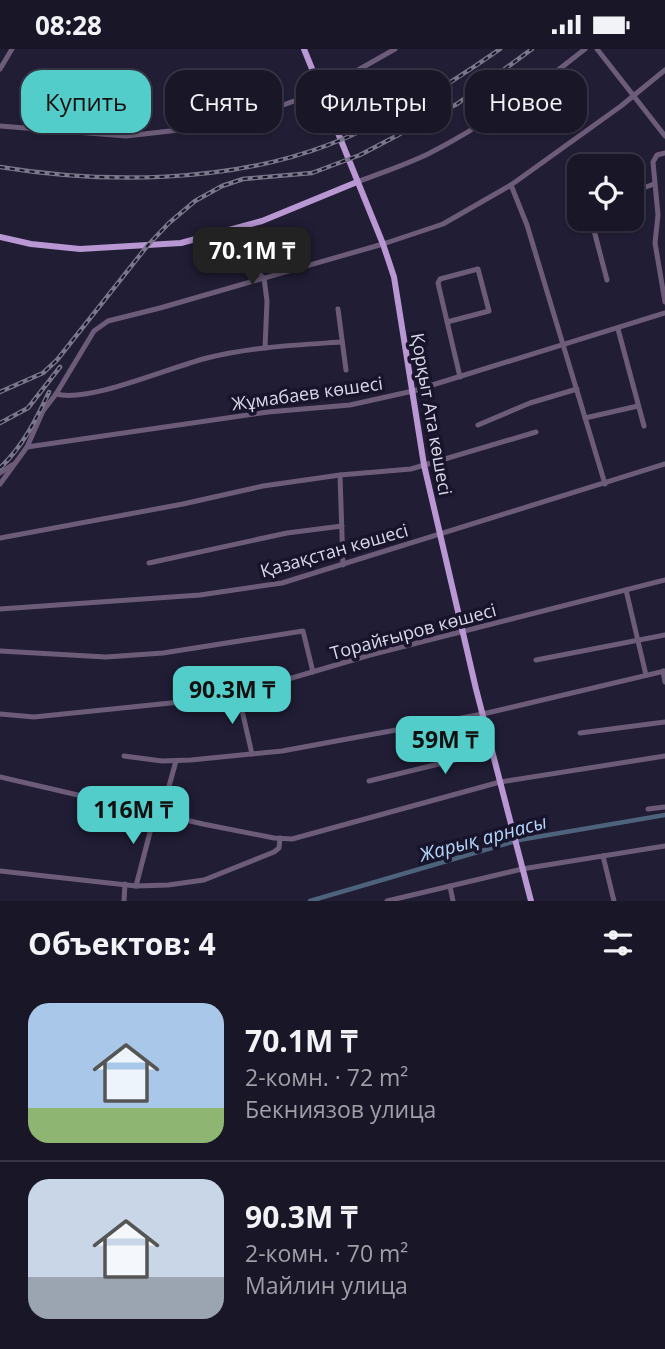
<!DOCTYPE html>
<html lang="ru">
<meta charset="utf-8">
<style>
body{margin:0;font-family:"Open Sans",sans-serif;background:#221f30;color:#f1f3f6;height:100vh;display:flex;flex-direction:column;font-size:26px;white-space:nowrap}
*{box-sizing:border-box;margin:0}
p{font-size:23px;color:#9f9fa8}
.icon{flex:none;width:38px;height:38px;fill:none;stroke:currentColor;stroke-width:2;stroke-linecap:round;stroke-linejoin:round}
.map{position:relative;height:852px;overflow:hidden}
.sheet{display:flex;flex-direction:column;background:#191628;flex:1}
.sheet>*{flex:none}
.guide{position:absolute;left:21px;top:21px;width:623px;height:63px;display:flex;gap:14px}
.tools{position:absolute;left:567px;top:105px;display:grid;gap:14px}
.tools a{display:grid;place-items:center;width:77px;height:77px;border-radius:14px;background:#191628;box-shadow:0 2px 5px #0004,0 0 0 2px #373545;font-size:35px}
.price{position:absolute;translate:-50% -60px;padding:0 16px;border-radius:14px;background:#53cdca;color:#111;font-size:23px;line-height:46px;filter:drop-shadow(0 2px 4px #0008)}
.price::after{content:'';position:absolute;left:50%;top:42px;width:21px;height:16px;margin-left:-10px;background:inherit;clip-path:polygon(0 0,100% 0,50% 100%)}
.price.current{background:#222;color:#fff}
ul{padding:0;list-style:none}
li{display:flex;align-items:center;gap:21px;height:175px;padding:0 28px}
li+li{border-top:2px solid #373545}
li span{display:grid;place-items:center;flex:none;width:196px;height:140px;border-radius:21px;color:#555}
li>.icon{margin-inline-start:auto}
span .icon{width:84px;height:84px;fill:#fffc;stroke-width:1}
li b{font-size:30px}
h2{display:flex;justify-content:space-between;align-items:center;height:84px;padding:0 28px;font-size:30px}
.tag{padding:0 24px;border-radius:21px;background:#191628;box-shadow:0 2px 5px #0004,0 0 0 2px #373545;font-size:24px;line-height:63px}
.tag.current{background:#53cdca;color:#111}
.status{display:flex;justify-content:space-between;align-items:center;height:49px;padding:0 35px;background:#191628;direction:ltr}
.status svg{height:19px;fill:currentColor}
.map>svg:first-child{display:block}
</style>
<div class="status"><b>08:28</b><svg viewBox="0 0 49 12"><path d="M0 12V9h3v3zM5 12V6h3v6zM10 12V3h3v9zM15 12V0h3v12zM26 1h20v11H26zM47 4h2v5h-2z"/></svg></div>
<div class="map">
<svg width="665" height="852" viewBox="0 0 665 852">
<rect width="100%" height="100%" fill="#211d35"/>
<g fill="none" stroke-linecap="round" stroke-linejoin="round">
<path stroke="#4d637c" stroke-width="4.5" d="M310 852 519 791 665 766"/>
<g stroke="#6c5c79" stroke-width="5">
<path d="M597 0 665 87"/>
<path d="M0 20 12 0"/>
<path d="M0 77 126 87 232 75 321 42 395 0"/>
<path d="M665 104 657 106 653 113 658 166 655 194 665 253"/>
<path d="M357 133C381 124 405 116 428 105 484 77 536 39 585 0"/>
<path d="M511 136 527 176 605 435"/>
<path d="M632 143 654 135"/>
<path d="M591 170 607 231"/>
<path d="M238 179 255 221 264 229 267 252 265 299"/>
<path d="M338 260 346 321"/>
<path d="M447 273 489 262 478 220 440 230 438 234 460 328"/>
<path d="M618 280 644 377"/>
<path d="M341 293C296 296 251 298 207 309 170 318 90 354 56 345L94 282 108 272 160 259 383 195 443 175 511 136 621 57 665 21"/>
<path d="M585 369 638 357"/>
<path d="M478 376 530 354 577 340"/>
<path d="M27 398 268 363 350 356 413 342 665 264"/>
<path d="M0 424 12 416"/>
<path d="M340 426 343 516"/>
<path d="M0 435 27 398 43 362 56 345"/>
<path d="M0 489 183 455 263 437 340 426 411 420 536 383"/>
<path d="M149 514 287 484 342 477"/>
<path d="M626 541 646 626"/>
<path d="M0 560 200 546 282 534 665 415"/>
<path d="M0 602 106 608 163 604 303 582 313 623"/>
<path d="M536 611 665 586"/>
<path d="M663 622 665 633"/>
<path d="M238 644 252 705"/>
<path d="M0 665 34 668 200 651 248 642 370 606 665 531"/>
<path d="M580 684 665 673"/>
<path d="M124 707 162 712 191 711 282 702 483 665 665 622"/>
<path d="M0 728 203 775 274 789 292 790 500 733 665 707"/>
<path d="M369 732 455 711 446 672"/>
<path d="M648 760 665 758"/>
<path d="M161 766 176 712"/>
<path d="M603 807 614 852"/>
<path d="M0 822 136 837 168 836 204 831 274 803 279 799 280 789"/>
<path d="M136 837 155 764"/>
<path d="M450 837 453 852"/>
<path d="M124 852 125 835"/>
<path d="M387 852 522 820 665 797"/>
</g>
<g stroke="#b897d2" stroke-width="6">
<path d="M304 0 383 195 394 228 424 416 476 640 531 852"/>
<path d="M0 188 31 195 80 200 181 194 262 172 357 133"/>
</g>
<g stroke="#7a778b" stroke-width="4.5">
<g id="rail">
<path d="M0 118C104 135 228 134 328 96 389 73 446 38 500 0"/>
<path d="M0 343 43 324 57 311 148 196 169 174 195 152 222 137 243 130 312 124 360 106 457 55 532 0"/>
<path d="M0 374 28 359 60 318"/>
<path d="M0 419C23 397 36 371 49 343"/>
</g>
</g>
<use href="#rail" stroke="#18142b" stroke-width="2" stroke-dasharray="5" stroke-linecap="butt"/>
</g>
<g text-anchor="middle" dominant-baseline="central" stroke-width="7" stroke-linejoin="round" paint-order="stroke">
<g font-size="18" fill="#dad8e9" stroke="#18142b">
<text transform="translate(307 344) rotate(-8)">Жұмабаев көшесі</text>
<text transform="translate(432 365) rotate(80)">Қорқыт Ата көшесі</text>
<text transform="translate(334 501) rotate(-16)">Қазақстан көшесі</text>
<text transform="translate(413 582) rotate(-15)">Торайғыров көшесі</text>
</g>
<g font-size="19" font-style="italic" fill="#b4d5fa" stroke="#18142b">
<text transform="translate(483 789) rotate(-15)">Жарық арнасы</text>
</g>
</g>
</svg>
<div class="tools">
<a><svg class="icon" aria-label="locate" viewBox="0 0 24 24"><circle cx="12" cy="12" r="6"/><path d="M12 2v4M12 18v4M2 12h4M18 12h4"/></svg></a>
</div>
<b class="price current" style="left:252px;top:238px">70.1M ₸</b>
<b class="price" style="left:232px;top:677px">90.3M ₸</b>
<b class="price" style="left:445px;top:727px">59M ₸</b>
<b class="price" style="left:133px;top:797px">116M ₸</b>
<div class="guide">
<a class="tag current">Купить</a>
<a class="tag">Снять</a>
<a class="tag">Фильтры</a>
<a class="tag">Новое</a>
</div>
</div>
<section class="sheet">
<h2>Объектов: 4<svg class="icon" aria-label="filters" viewBox="0 0 24 24"><path d="M4 7h16M4 17h16"/><circle cx="9" cy="7" r="2"/><circle cx="15" cy="17" r="2"/></svg></h2>
<ul>
<li><span style="background:linear-gradient(#a9c7e8 75%,#8fb573 0)"><svg class="icon" aria-label="home" viewBox="0 0 24 24"><path d="M3 11l9-7 9 7M6 9v11h12V9"/></svg></span><div><b>70.1M ₸</b><p>2-комн. · 72 m²</p><p>Бекниязов улица</p></div></li>
<li><span style="background:linear-gradient(#c9d6e8 70%,#9aa5b1 0)"><svg class="icon" aria-label="home" viewBox="0 0 24 24"><path d="M3 11l9-7 9 7M6 9v11h12V9"/></svg></span><div><b>90.3M ₸</b><p>2-комн. · 70 m²</p><p>Майлин улица</p></div></li>
</ul>
</section>
